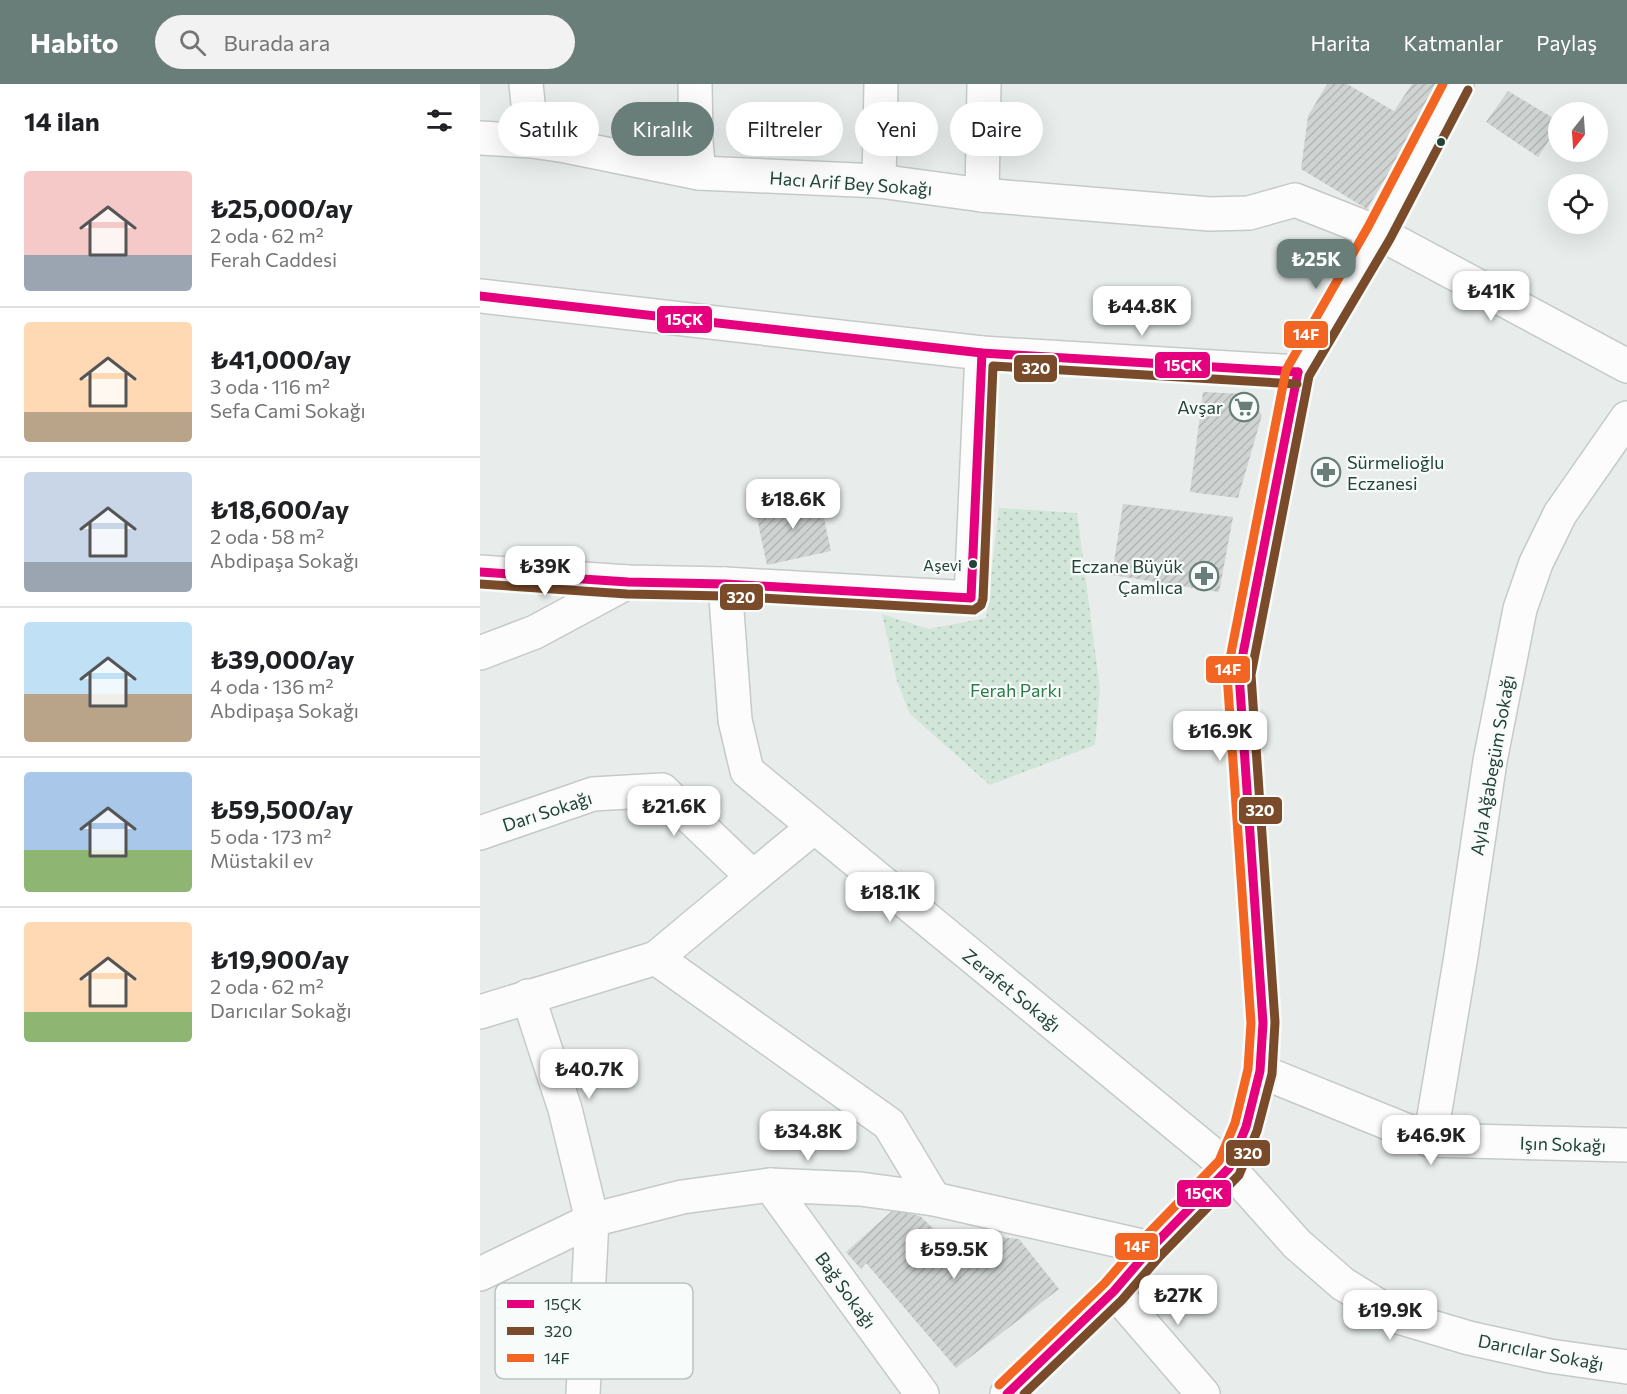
<!DOCTYPE html>
<html lang="tr">
<meta charset="utf-8">
<style>
body{margin:0;font-family:Commissioner,sans-serif;background:#f2f2f2;color:#202124;height:100vh;display:flex;flex-direction:column;font-size:22px;white-space:nowrap}
*{box-sizing:border-box;margin:0}
p{font-size:20px;color:#757577}
.icon{flex:none;width:33px;height:33px;fill:none;stroke:currentColor;stroke-width:2;stroke-linecap:round;stroke-linejoin:round}
.map{position:relative;flex:1;overflow:hidden}
.drawer{display:flex;flex-direction:column;background:#fff;width:480px}
.drawer>*{flex:none}
.banner{position:absolute;left:18px;top:18px;width:570px;height:54px;display:flex;gap:12px}
.needle{width:39px;rotate:197deg}
.tools{position:absolute;left:1068px;top:18px;display:grid;gap:12px}
.tools a{display:grid;place-items:center;width:60px;height:60px;border-radius:50%;background:#fff;box-shadow:0 6px 24px #0002;font-size:30px}
.price{position:absolute;translate:-50% -51px;padding:0 14px;border-radius:12px;background:#fff;color:#222;font-size:20px;line-height:39px;filter:drop-shadow(0 2px 3px #0008)}
.price::after{content:'';position:absolute;left:50%;top:36px;width:18px;height:14px;margin-left:-9px;background:inherit;clip-path:polygon(0 0,100% 0,50% 100%)}
.price.on{background:#697e78;color:#fff}
ul{padding:0;list-style:none}
li{display:flex;align-items:center;gap:18px;height:150px;padding:0 24px}
li+li{border-top:2px solid #e0e0e0}
li span{display:grid;place-items:center;flex:none;width:168px;height:120px;border-radius:6px;color:#555}
li>.icon{margin-inline-start:auto}
span .icon{width:72px;height:72px;fill:#fffc;stroke-width:1}
li b{font-size:26px}
h2{display:flex;justify-content:space-between;align-items:center;height:72px;padding:0 24px;font-size:26px}
.chip{padding:0 21px;border-radius:27px;background:#fff;box-shadow:0 6px 24px #0002;font-size:21px;line-height:54px}
.chip.on{background:#697e78;color:#fff}
header{display:flex;align-items:center;gap:36px;box-sizing:border-box;height:84px;padding:0 30px;background:#697e78;color:#fff}
header strong{font-size:28px}
nav{display:flex;gap:33px;margin-inline-start:auto;font-size:21px}
.search{width:420px;height:54px;background:#f2f2f2;display:flex;align-items:center;gap:15px;box-sizing:border-box;padding:0 21px;border-radius:33px;color:#757577;font-size:22px}
main{display:flex;flex:1;min-height:0}
.map>svg:first-child{display:block}
</style>
<header>
<strong>Habito</strong>
<div class="search"><svg class="icon" aria-label="search" viewBox="0 0 24 24"><circle cx="10" cy="10" r="6"/><path d="M15 15l6 6"/></svg>Burada ara</div>
<nav><a>Harita</a><a>Katmanlar</a><a>Paylaş</a></nav>
</header>
<main>
<section class="drawer">
<h2>14 ilan<svg class="icon" aria-label="filters" viewBox="0 0 24 24"><path d="M4 7h16M4 17h16"/><circle cx="9" cy="7" r="2"/><circle cx="15" cy="17" r="2"/></svg></h2>
<ul>
<li><span style="background:linear-gradient(#f6c9c9 70%,#9aa5b1 0)"><svg class="icon" aria-label="home" viewBox="0 0 24 24"><path d="M3 11l9-7 9 7M6 9v11h12V9"/></svg></span><div><b>₺25,000/ay</b><p>2 oda · 62 m²</p><p>Ferah Caddesi</p></div></li>
<li><span style="background:linear-gradient(#ffd9b3 75%,#b9a48a 0)"><svg class="icon" aria-label="home" viewBox="0 0 24 24"><path d="M3 11l9-7 9 7M6 9v11h12V9"/></svg></span><div><b>₺41,000/ay</b><p>3 oda · 116 m²</p><p>Sefa Cami Sokağı</p></div></li>
<li><span style="background:linear-gradient(#c9d6e8 75%,#9aa5b1 0)"><svg class="icon" aria-label="home" viewBox="0 0 24 24"><path d="M3 11l9-7 9 7M6 9v11h12V9"/></svg></span><div><b>₺18,600/ay</b><p>2 oda · 58 m²</p><p>Abdipaşa Sokağı</p></div></li>
<li><span style="background:linear-gradient(#bfe0f5 60%,#b9a48a 0)"><svg class="icon" aria-label="home" viewBox="0 0 24 24"><path d="M3 11l9-7 9 7M6 9v11h12V9"/></svg></span><div><b>₺39,000/ay</b><p>4 oda · 136 m²</p><p>Abdipaşa Sokağı</p></div></li>
<li><span style="background:linear-gradient(#a9c7e8 65%,#8fb573 0)"><svg class="icon" aria-label="home" viewBox="0 0 24 24"><path d="M3 11l9-7 9 7M6 9v11h12V9"/></svg></span><div><b>₺59,500/ay</b><p>5 oda · 173 m²</p><p>Müstakil ev</p></div></li>
<li><span style="background:linear-gradient(#ffd9b3 75%,#8fb573 0)"><svg class="icon" aria-label="home" viewBox="0 0 24 24"><path d="M3 11l9-7 9 7M6 9v11h12V9"/></svg></span><div><b>₺19,900/ay</b><p>2 oda · 62 m²</p><p>Darıcılar Sokağı</p></div></li>
</ul>
</section>
<div class="map">
<svg width="1147" height="1310" viewBox="0 0 1147 1310">
<defs>
<pattern id="park-dots" width="8" height="8" patternUnits="userSpaceOnUse" patternTransform="scale(1.5)"><rect width="8" height="8" fill="#d1e6d8"/><path d="M2 2h.1M6 6h.1" fill="none" stroke="#b3c6ba" stroke-width="1.8" stroke-linecap="round"/></pattern>
<pattern id="building-hatch" width="6" height="6" patternUnits="userSpaceOnUse" patternTransform="scale(1.5)"><rect width="6" height="6" fill="#cfd4d2"/><path d="M-1 1l2-2M0 6l6-6M5 7l2-2" fill="none" stroke="#b2b7b5"/></pattern>
</defs>
<rect width="100%" height="100%" fill="#e8edeb"/>
<path fill="url(#park-dots)" d="M519 424 597 429 620 605 615 661 510 701 430 630 417 597 402 530 449 545 506 534Z"/>
<g fill="url(#building-hatch)">
<path d="M847 0H867L914 27 932 0H962L887 125 821 85 828 32Z"/>
<path d="M1028 7 1078 37V42L1058 73 1006 38Z"/>
<path d="M723 308 765 310 782 331 758 414 710 408Z"/>
<path d="M339 411 351 467 287 481 275 425Z"/>
<path d="M643 420 753 433 739 508 632 491Z"/>
<path d="M413 1126 440 1132 455 1146 539 1155 579 1205 476 1284 386 1179 381 1185 366 1168Z"/>
</g>
<g fill="none" stroke-linecap="round" stroke-linejoin="round">
<g stroke="#c5cac8" stroke-width="36">
<g id="minor">
<path d="M46 0 52 57"/>
<path d="M215 0 216 57 219 89"/>
<path d="M0 54 52 57 86 62 219 89 399 97 502 111 730 130 769 129 815 116 899 149 1147 282"/>
<path d="M399 97 401 0"/>
<path d="M502 111 504 0"/>
<path d="M0 212 502 269 818 288"/>
<path d="M0 488 148 498 245 500 491 514 502 269"/>
<path d="M245 500 255 636 267 687 749 1084 817 1160 863 1200 915 1232 989 1254 1070 1272 1147 1283"/>
<path d="M0 569 55 548 148 498"/>
<path d="M0 749 113 710 182 706 273 793 334 743"/>
<path d="M176 874 273 793"/>
<path d="M48 912 85 1025 112 1136 103 1310"/>
<path d="M0 928 176 874 409 1040 454 1115"/>
<path d="M780 987 950 1056 1147 1061"/>
<path d="M950 1056 981 872 1010 677 1040 525 1056 479 1080 430 1147 334"/>
<path d="M290 1101 442 1310"/>
<path d="M0 1190 112 1136 202 1113 290 1101 380 1105 454 1115 671 1164"/>
<path d="M634 1207 723 1310"/>
<path d="M527 1310 634 1207 671 1164 749 1084 766 1043 780 987 783 939 759 590 818 288 899 149 977 0"/>
</g>
</g>
<use href="#minor" stroke="#fcfcfc" stroke-width="33"/>
<g stroke="#f7fbf9" stroke-width="14">
<g id="bus-1">
<path d="M0 212 502 269 818 288"/>
<path d="M0 488 148 498 245 500 491 514 502 269"/>
<path d="M527 1310 634 1207 671 1164 749 1084 766 1043 780 987 783 939 759 590 818 288"/>
</g>
</g>
<g stroke="#f7fbf9" stroke-width="14">
<g id="bus-2">
<path d="M0 500 147 510 245 512 494 526 501 521 503 515 513 282 817 300"/>
<path d="M544 1310 642 1216 680 1172 759 1091 777 1047 792 990 795 938 771 591 829 292 910 155 988 6"/>
</g>
</g>
<g stroke="#f7fbf9" stroke-width="14">
<path id="bus-3" d="M519 1301 625 1199 662 1156 739 1077 755 1039 768 985 771 939 747 590 806 286 888 143 963 0"/>
</g>
<use href="#bus-1" stroke="#e5007d" stroke-width="9"/>
<use href="#bus-2" stroke="#7a4b2a" stroke-width="9"/>
<use href="#bus-3" stroke="#f26522" stroke-width="9"/>
</g>
<defs>
<g id="supermarket-ring" transform="scale(1.5)"><circle r="9.5" fill="#f7fbf9" stroke="#697e78" stroke-width="1.5"/><path d="M-6-5.5h2.5l.6 2H6L4.5 2H-2.5L-4.4-4H-6ZM-1.5 3.2a1.3 1.3 0 1 0 .1 0ZM3 3.2a1.3 1.3 0 1 0 .1 0Z" fill="#697e78"/></g>
<g id="pharmacy-ring" transform="scale(1.5)"><circle r="9.5" fill="#f7fbf9" stroke="#697e78" stroke-width="1.5"/><path d="M-2-6h4v4h4v4h-4v4h-4v-4h-4v-4h4Z" fill="#697e78"/></g>
</defs>
<g fill-rule="evenodd">
<use href="#supermarket-ring" x="764" y="323"/>
<use href="#pharmacy-ring" x="846" y="388"/>
<use href="#pharmacy-ring" x="724" y="492"/>
</g>
<g fill="#24423a" stroke="#f7fbf9" stroke-width="2">
<circle cx="961" cy="58" r="5"/>
<circle cx="493" cy="480" r="5"/>
</g>
<g text-anchor="middle" dominant-baseline="central" stroke-width="4.5" stroke-linejoin="round" paint-order="stroke">
<g font-size="16" fill="#24423a" stroke="#f7fbf9" text-anchor="end">
<text x="482" y="480">Aşevi</text>
</g>
<g font-size="18" fill="#24423a" stroke="#f7fbf9">
<text transform="translate(371 99) rotate(4)">Hacı Arif Bey Sokağı</text>
<text transform="translate(1012 681) rotate(-80)">Ayla Ağabegüm Sokağı</text>
<text transform="translate(67 727) rotate(-18)">Darı Sokağı</text>
<text transform="translate(532 906) rotate(39)">Zerafet Sokağı</text>
<text transform="translate(1083 1060) rotate(2)">Işın Sokağı</text>
<text transform="translate(366 1206) rotate(54)">Bağ Sokağı</text>
<text transform="translate(1061 1268) rotate(11)">Darıcılar Sokağı</text>
</g>
<g font-size="18" fill="#24423a" stroke="#f7fbf9" text-anchor="end">
<text x="743" y="323">Avşar</text>
<text x="867" y="378" text-anchor="start">Sürmelioğlu<tspan x="867" dy="21">Eczanesi</tspan></text>
<text x="703" y="482">Eczane Büyük<tspan x="703" dy="21">Çamlıca</tspan></text>
</g>
<g font-size="18" fill="#2d7a4b" stroke="#f7fbf9">
<text x="536" y="606">Ferah Parkı</text>
</g>
</g>
<rect x="15" y="1199" width="198" height="96" rx="9" fill="#f7fbf9" stroke="#b8c4c0" stroke-width="1.5"/>
<rect x="27" y="1216" width="27" height="8" fill="#e5007d"/>
<rect x="27" y="1243" width="27" height="8" fill="#7a4b2a"/>
<rect x="27" y="1270" width="27" height="8" fill="#f26522"/>
<g font-size="16" fill="#24423a">
<text x="64" y="1226">15ÇK</text>
<text x="64" y="1253">320</text>
<text x="64" y="1280">14F</text>
</g>
<g stroke="#f7fbf9" stroke-width="2">
<rect x="176" y="221" width="57" height="29" rx="6" fill="#e5007d"/>
<rect x="803" y="236" width="46" height="29" rx="6" fill="#f26522"/>
<rect x="674" y="267" width="57" height="28" rx="6" fill="#e5007d"/>
<rect x="533" y="270" width="45" height="29" rx="6" fill="#7a4b2a"/>
<rect x="239" y="499" width="45" height="28" rx="6" fill="#7a4b2a"/>
<rect x="725" y="571" width="46" height="29" rx="6" fill="#f26522"/>
<rect x="758" y="712" width="45" height="29" rx="6" fill="#7a4b2a"/>
<rect x="745" y="1055" width="46" height="28" rx="6" fill="#7a4b2a"/>
<rect x="696" y="1095" width="56" height="29" rx="6" fill="#e5007d"/>
<rect x="634" y="1148" width="45" height="29" rx="6" fill="#f26522"/>
</g>
<g font-size="16" text-anchor="middle" font-weight="bold" fill="#fff">
<text x="204" y="241">15ÇK</text>
<text x="826" y="256">14F</text>
<text x="703" y="287">15ÇK</text>
<text x="556" y="290">320</text>
<text x="261" y="519">320</text>
<text x="748" y="591">14F</text>
<text x="780" y="732">320</text>
<text x="768" y="1075">320</text>
<text x="724" y="1115">15ÇK</text>
<text x="657" y="1168">14F</text>
</g>
</svg>
<div class="tools">
<a><svg class="needle" viewBox="-14 -14 28 28"><path d="M0-13l5 13h-10z" fill="#e53935"/><path d="M0 13l5-13h-10z" fill="#757577"/></svg></a>
<a><svg class="icon" aria-label="locate" viewBox="0 0 24 24"><circle cx="12" cy="12" r="6"/><path d="M12 2v4M12 18v4M2 12h4M18 12h4"/></svg></a>
</div>
<b class="price on" style="left:836px;top:206px">₺25K</b>
<b class="price" style="left:1011px;top:238px">₺41K</b>
<b class="price" style="left:662px;top:253px">₺44.8K</b>
<b class="price" style="left:313px;top:446px">₺18.6K</b>
<b class="price" style="left:65px;top:513px">₺39K</b>
<b class="price" style="left:740px;top:678px">₺16.9K</b>
<b class="price" style="left:194px;top:753px">₺21.6K</b>
<b class="price" style="left:410px;top:839px">₺18.1K</b>
<b class="price" style="left:109px;top:1016px">₺40.7K</b>
<b class="price" style="left:328px;top:1078px">₺34.8K</b>
<b class="price" style="left:951px;top:1082px">₺46.9K</b>
<b class="price" style="left:474px;top:1196px">₺59.5K</b>
<b class="price" style="left:698px;top:1242px">₺27K</b>
<b class="price" style="left:910px;top:1257px">₺19.9K</b>
<div class="banner">
<a class="chip">Satılık</a>
<a class="chip on">Kiralık</a>
<a class="chip">Filtreler</a>
<a class="chip">Yeni</a>
<a class="chip">Daire</a>
</div>
</div>
</main>
